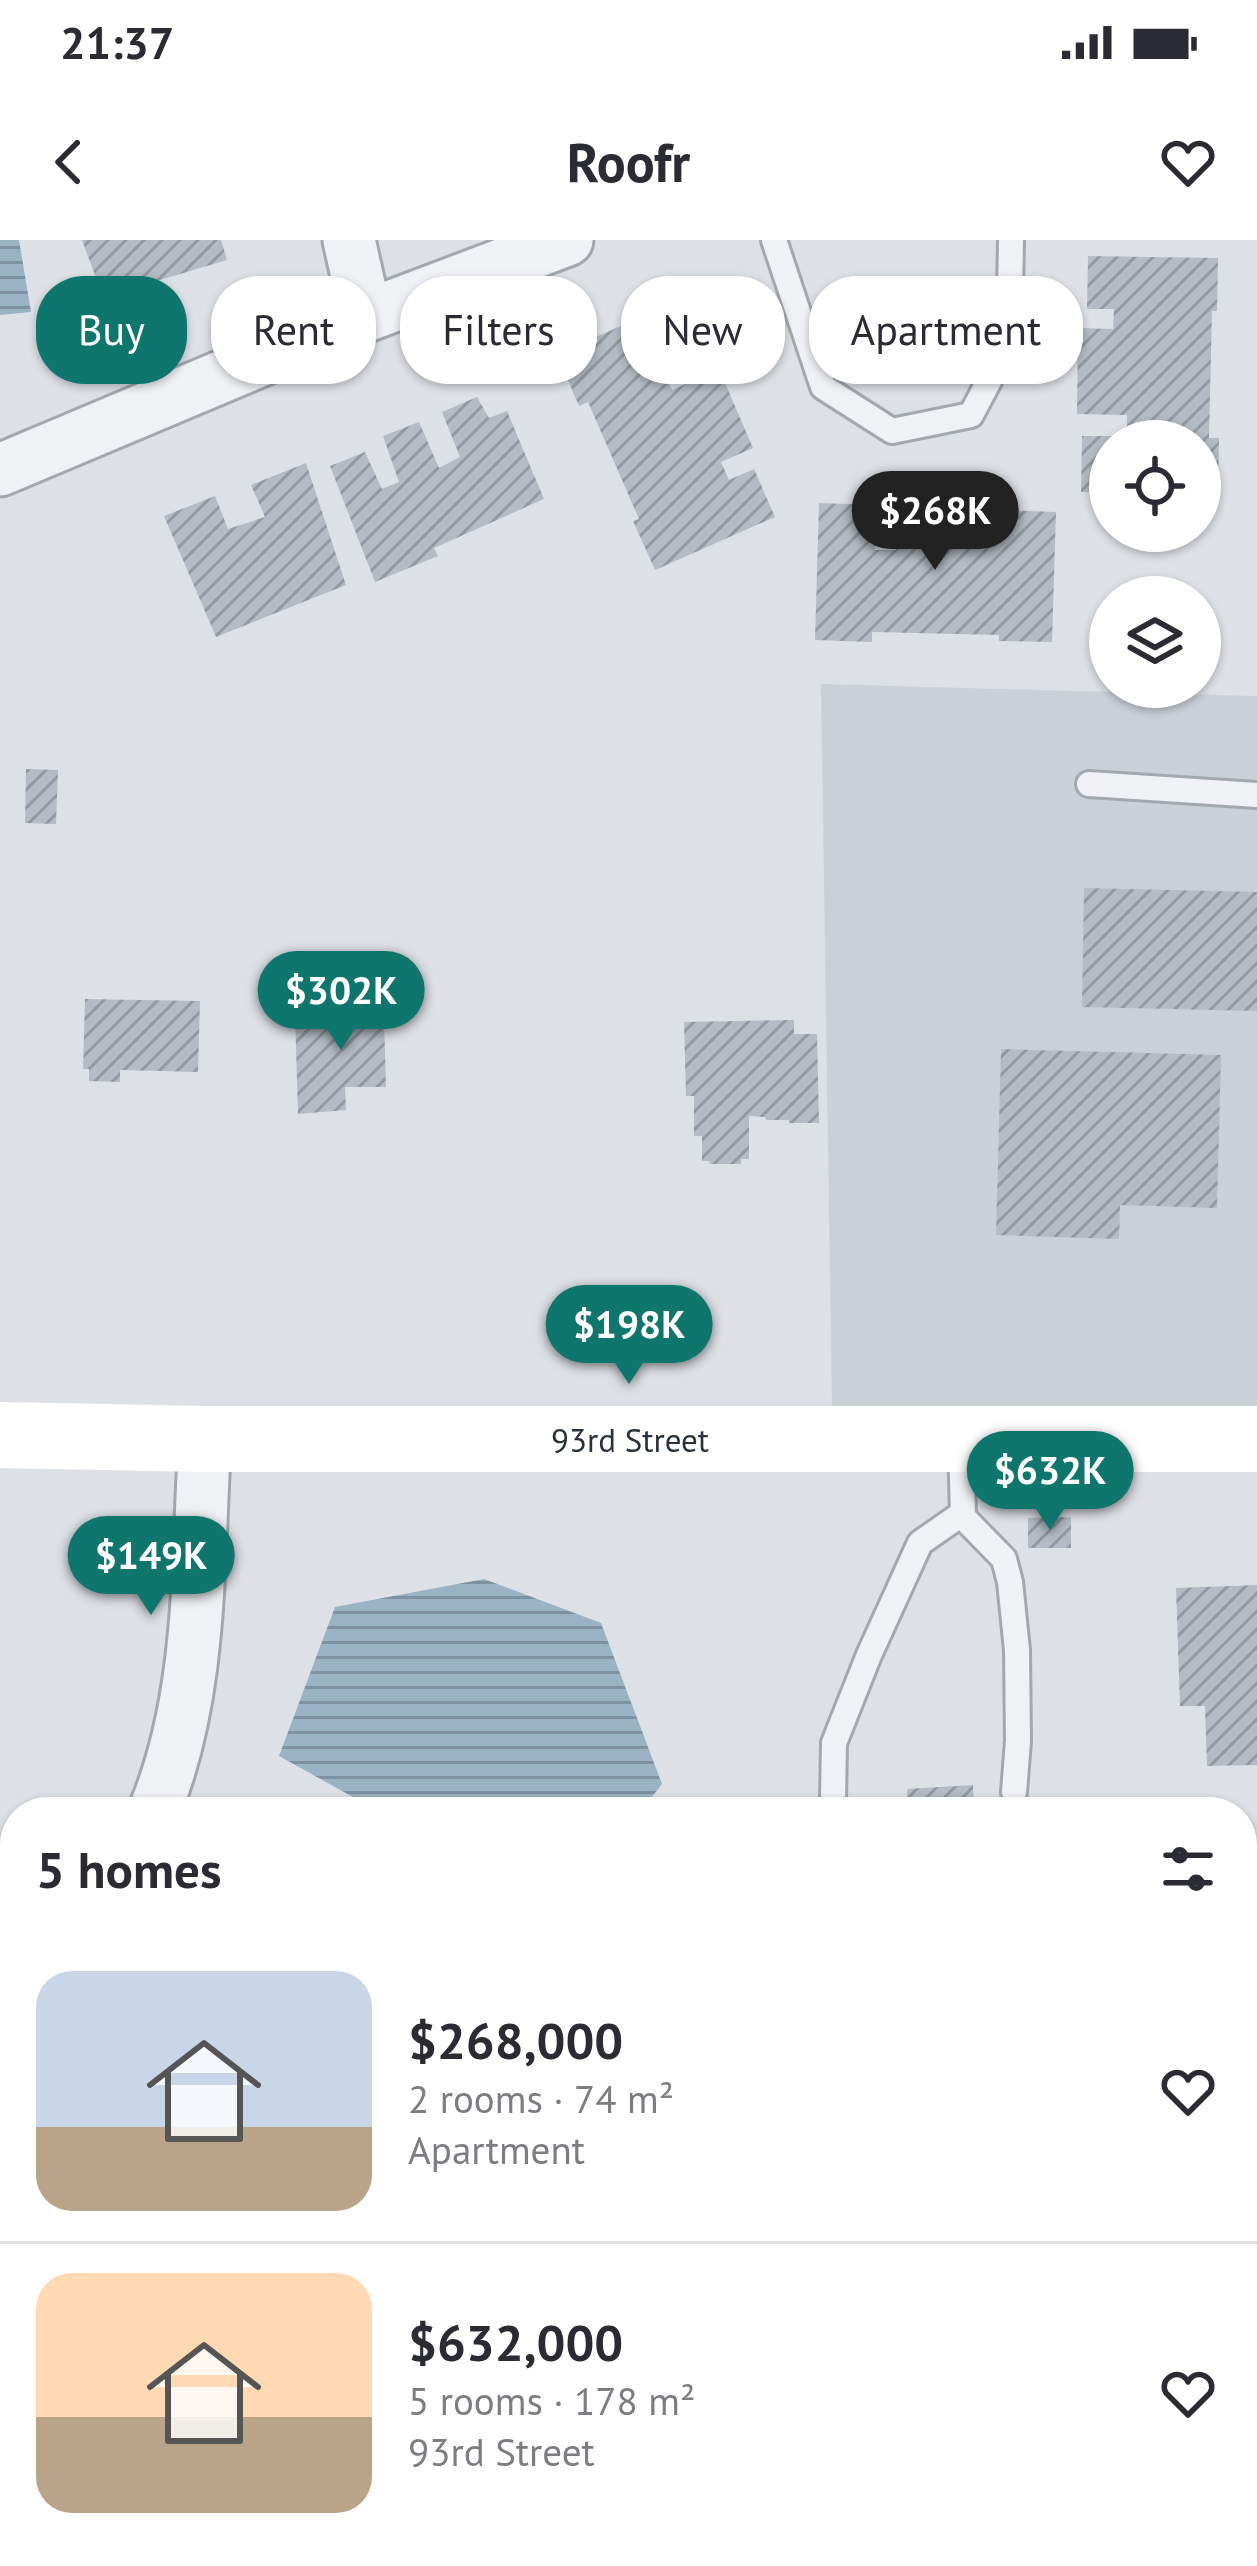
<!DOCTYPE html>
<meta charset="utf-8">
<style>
body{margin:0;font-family:"PT Sans",sans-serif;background:#f7f7f7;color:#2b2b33;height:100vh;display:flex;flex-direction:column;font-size:45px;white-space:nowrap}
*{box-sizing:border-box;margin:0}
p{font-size:39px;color:#7c7c81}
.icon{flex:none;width:66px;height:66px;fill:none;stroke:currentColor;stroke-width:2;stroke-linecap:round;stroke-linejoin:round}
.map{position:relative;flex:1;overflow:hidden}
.details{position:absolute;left:0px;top:1557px;width:1257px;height:771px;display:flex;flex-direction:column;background:#fff;border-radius:48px 48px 0 0;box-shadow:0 3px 9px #0004}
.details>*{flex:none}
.top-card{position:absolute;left:36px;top:36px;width:1185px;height:108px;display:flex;gap:24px}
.tools{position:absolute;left:1089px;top:180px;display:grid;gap:24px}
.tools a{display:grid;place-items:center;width:132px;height:132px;border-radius:50%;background:#fff;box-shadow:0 3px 9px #0004;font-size:60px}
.price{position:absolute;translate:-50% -102px;padding:0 27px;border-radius:42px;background:#0f766e;color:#fff;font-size:39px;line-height:78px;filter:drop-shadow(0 3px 6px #0008)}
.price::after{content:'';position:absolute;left:50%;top:72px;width:36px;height:27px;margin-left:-18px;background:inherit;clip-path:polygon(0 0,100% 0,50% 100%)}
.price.current{background:#222;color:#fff}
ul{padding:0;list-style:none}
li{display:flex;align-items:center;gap:36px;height:300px;padding:0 36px}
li+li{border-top:3px solid #e1e1e2}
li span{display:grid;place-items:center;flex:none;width:336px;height:240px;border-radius:36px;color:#555}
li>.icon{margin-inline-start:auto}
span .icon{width:144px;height:144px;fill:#fffc;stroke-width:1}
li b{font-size:51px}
h2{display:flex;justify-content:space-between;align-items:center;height:144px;padding:0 36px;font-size:51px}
.chip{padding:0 42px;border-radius:48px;background:#fff;box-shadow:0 3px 9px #0004;font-size:42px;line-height:108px}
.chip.current{background:#0f766e;color:#fff}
.status{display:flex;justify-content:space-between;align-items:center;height:84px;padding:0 60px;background:#fff;direction:ltr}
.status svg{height:33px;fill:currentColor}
header{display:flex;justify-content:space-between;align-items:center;height:156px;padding:0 36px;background:#fff;font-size:54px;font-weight:700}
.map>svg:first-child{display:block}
</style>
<div class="status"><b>21:37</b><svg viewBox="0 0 49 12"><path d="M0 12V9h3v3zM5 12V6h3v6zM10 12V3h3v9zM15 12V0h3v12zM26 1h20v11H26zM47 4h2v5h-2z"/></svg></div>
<header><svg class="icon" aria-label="back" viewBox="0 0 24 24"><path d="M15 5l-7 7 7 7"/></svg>Roofr<svg class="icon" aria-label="heart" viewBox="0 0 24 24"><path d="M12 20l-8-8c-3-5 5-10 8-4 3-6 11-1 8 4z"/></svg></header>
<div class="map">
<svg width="1257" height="2326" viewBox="0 0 1257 2326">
<defs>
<pattern id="water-rules" width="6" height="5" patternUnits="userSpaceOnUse" patternTransform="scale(3)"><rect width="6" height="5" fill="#99b2c4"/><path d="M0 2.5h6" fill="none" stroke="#7d91a0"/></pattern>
<pattern id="building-hatch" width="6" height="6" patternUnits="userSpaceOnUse" patternTransform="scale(3)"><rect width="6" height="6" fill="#b4bbc2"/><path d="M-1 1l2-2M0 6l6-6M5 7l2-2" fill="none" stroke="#92989f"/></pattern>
</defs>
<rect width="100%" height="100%" fill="#dde1e6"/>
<path fill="#cbd0d7" d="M821 444 1257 456V1199L832 1168Z"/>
<g fill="url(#water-rules)">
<path d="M0 0H19L31 72 0 75Z"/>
<path d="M484 1339 601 1383 662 1544 640 1572H380L279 1516 335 1367Z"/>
</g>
<g fill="url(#building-hatch)">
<path d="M82 0H221L227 20 103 57Z"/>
<path d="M1088 16 1218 18 1217 71H1212L1209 198H1219L1218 255H1200V201H1110V253L1081 252 1082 196H1127V175L1077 174 1078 88 1113 89 1114 69H1087Z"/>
<path d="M682 59 705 112 663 129 672 150 719 129 753 208 721 222 729 240 754 229 775 277 655 330 633 281 639 279 588 162 579 166 557 114Z"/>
<path d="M477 157 489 178 507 171 544 259 434 308 438 316 375 342 330 226 365 212 382 249 399 242 383 196 419 182 439 228 460 217 442 172Z"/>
<path d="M306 223 346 345 216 397 164 276 215 256 228 289 265 277 251 245Z"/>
<path d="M897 260 983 262 982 297 1002 298 1003 270 1056 272 1052 402 999 401V395L872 392V402L815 400 819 263 876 265 875 310H896Z"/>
<path d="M26 529 58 530 56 584 25 583Z"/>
<path d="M1084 648 1257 652V771L1082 767Z"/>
<path d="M351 747H383L386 847H345L346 870 298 874 295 775H351Z"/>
<path d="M85 759 200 761 198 832 120 830V842L89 841V829H83Z"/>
<path d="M794 780V794H817L819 883H789V880H766L765 877 749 876V919H741V924H710L709 921H702V896H694V856H686L684 782Z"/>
<path d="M1001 809 1221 815 1217 968 1120 965 1119 999 996 995Z"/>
<path d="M1071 1277V1308H1028V1278Z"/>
<path d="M1257 1345V1525L1207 1526 1205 1466H1180L1176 1348Z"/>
<path d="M973 1545 974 1572H908L907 1549Z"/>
<rect x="302" y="2313" width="67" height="13"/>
<path d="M1077 2313H1202L1201 2326H1077Z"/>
</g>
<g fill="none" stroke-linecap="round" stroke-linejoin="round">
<g stroke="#a3a8af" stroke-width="30">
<g id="lane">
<path d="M774 0 823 147 892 191 971 175 1009 103 1011 0"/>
<path d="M1089 544 1257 555"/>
<path d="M961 1201 963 1277 1004 1319 1010 1342 1017 1410 1018 1501 1014 1552"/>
<path d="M833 1560 834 1503 869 1415 920 1303 963 1273"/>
</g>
</g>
<g stroke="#a3a8af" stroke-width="57">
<g id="street">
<path d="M349 0 366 76"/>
<path d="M0 230 366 76 567 0"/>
<path d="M154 1572C203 1455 197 1324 205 1199"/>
<path d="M0 1830 15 1832"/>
<path d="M2 2326 7 1987 15 1927"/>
</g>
</g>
<use href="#lane" stroke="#eff1f4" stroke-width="24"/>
<use href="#street" stroke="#eff1f4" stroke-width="51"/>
<path stroke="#fff" stroke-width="66" id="s1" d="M0 1195 205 1199H1257"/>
</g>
<g text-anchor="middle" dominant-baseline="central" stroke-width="9" stroke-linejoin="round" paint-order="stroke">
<g font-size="33" fill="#27303b" stroke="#ecf0f3">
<text stroke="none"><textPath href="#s1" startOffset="630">93rd Street</textPath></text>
</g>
</g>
</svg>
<div class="tools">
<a><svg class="icon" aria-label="locate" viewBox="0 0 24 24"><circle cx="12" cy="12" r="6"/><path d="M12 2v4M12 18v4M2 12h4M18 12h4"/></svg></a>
<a><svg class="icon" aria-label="layers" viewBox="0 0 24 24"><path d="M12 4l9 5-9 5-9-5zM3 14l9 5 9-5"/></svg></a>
</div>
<b class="price current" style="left:935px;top:333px">$268K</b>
<b class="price" style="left:341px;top:813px">$302K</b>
<b class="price" style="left:629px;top:1147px">$198K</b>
<b class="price" style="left:1050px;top:1293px">$632K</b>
<b class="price" style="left:151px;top:1378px">$149K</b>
<div class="top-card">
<a class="chip current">Buy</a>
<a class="chip">Rent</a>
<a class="chip">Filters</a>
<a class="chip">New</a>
<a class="chip">Apartment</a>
</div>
<section class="details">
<h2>5 homes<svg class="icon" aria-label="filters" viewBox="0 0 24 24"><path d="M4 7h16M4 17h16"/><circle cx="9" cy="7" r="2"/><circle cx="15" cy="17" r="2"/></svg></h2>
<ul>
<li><span style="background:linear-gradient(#c9d6e8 65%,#b9a48a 0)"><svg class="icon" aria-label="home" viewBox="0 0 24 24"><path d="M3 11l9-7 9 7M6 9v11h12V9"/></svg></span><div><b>$268,000</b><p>2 rooms · 74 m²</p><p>Apartment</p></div><svg class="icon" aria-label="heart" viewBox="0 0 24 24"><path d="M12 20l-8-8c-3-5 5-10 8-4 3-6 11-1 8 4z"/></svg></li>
<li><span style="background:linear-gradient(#ffd9b3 60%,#b9a48a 0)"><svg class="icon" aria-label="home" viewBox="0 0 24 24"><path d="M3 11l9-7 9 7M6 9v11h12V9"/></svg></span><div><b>$632,000</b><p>5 rooms · 178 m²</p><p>93rd Street</p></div><svg class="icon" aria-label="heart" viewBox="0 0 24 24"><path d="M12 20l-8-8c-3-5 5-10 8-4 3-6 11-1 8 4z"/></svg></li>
</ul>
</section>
</div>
